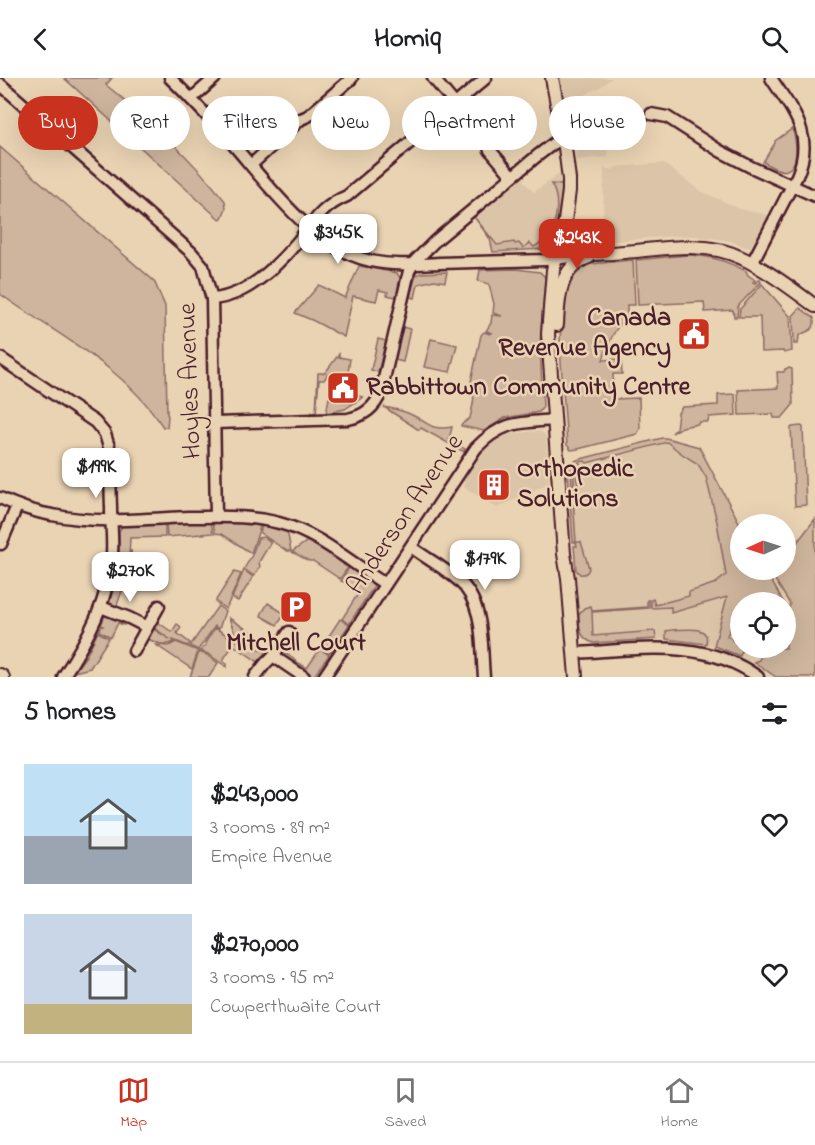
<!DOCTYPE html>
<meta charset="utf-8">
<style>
body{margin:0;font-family:"Indie Flower",sans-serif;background:#f6f6f6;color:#202124;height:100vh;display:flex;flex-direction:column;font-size:22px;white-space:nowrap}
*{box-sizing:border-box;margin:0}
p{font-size:20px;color:#757577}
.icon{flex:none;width:33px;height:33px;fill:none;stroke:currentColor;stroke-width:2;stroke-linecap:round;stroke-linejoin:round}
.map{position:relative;height:599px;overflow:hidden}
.details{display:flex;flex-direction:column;background:#fff;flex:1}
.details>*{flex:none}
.hud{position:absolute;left:18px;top:18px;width:780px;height:54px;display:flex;gap:12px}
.needle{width:39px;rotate:267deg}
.controls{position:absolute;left:730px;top:436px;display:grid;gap:12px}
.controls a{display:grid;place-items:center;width:66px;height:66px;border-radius:50%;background:#fff;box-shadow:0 6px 24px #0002;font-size:30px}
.price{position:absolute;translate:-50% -51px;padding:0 14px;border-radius:12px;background:#fff;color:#222;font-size:20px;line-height:39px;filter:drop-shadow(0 2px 3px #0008)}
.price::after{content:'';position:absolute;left:50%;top:36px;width:18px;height:14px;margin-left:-9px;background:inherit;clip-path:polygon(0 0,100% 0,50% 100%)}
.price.selected{background:#c8321e;color:#fff}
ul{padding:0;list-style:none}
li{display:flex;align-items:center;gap:18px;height:150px;padding:0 24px}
li span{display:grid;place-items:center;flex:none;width:168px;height:120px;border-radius:0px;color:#555}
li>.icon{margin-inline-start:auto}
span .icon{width:72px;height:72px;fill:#fffc;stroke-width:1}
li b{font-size:26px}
h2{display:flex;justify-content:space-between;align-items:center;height:72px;padding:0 24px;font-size:26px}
.pill{padding:0 21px;border-radius:27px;background:#fff;box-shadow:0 6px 24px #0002;font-size:21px;line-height:54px}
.pill.selected{background:#c8321e;color:#fff}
header{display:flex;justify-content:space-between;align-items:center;height:78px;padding:0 24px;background:#fff;font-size:27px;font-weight:700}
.menu{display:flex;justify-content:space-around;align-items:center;height:84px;border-top:2px solid #e0e0e0;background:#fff;font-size:16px;color:#757577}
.menu a{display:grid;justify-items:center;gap:3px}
.menu .selected{color:#c8321e}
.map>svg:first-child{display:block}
</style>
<header><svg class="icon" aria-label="back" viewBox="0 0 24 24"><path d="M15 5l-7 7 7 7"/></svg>Homiq<svg class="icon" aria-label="search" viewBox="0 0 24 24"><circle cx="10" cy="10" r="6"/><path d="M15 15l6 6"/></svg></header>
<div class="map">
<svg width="815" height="599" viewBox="0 0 815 599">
<rect width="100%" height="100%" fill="#ead3b3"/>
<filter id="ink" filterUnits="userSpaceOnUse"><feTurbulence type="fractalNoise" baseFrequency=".0167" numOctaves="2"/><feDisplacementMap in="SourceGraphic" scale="12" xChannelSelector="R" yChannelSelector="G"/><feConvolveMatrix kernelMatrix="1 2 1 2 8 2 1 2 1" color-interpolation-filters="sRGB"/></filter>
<g filter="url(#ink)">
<g fill="#dcc4a8">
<path d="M560 0H612L596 12 595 11 566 29Z"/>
<path d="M605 58 608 79 576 82 574 62Z"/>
<path d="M663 85 699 112 740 131 768 137 752 168 748 170 731 163 696 158H675L600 164V139L603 140 604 90 614 92 615 89Z"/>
<path d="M562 94V114L558 138 550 165 548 169 542 171 493 174 490 161 475 140 523 99 524 104 534 114Z"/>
<path d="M538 353 544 356 546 359 549 405 497 430 463 408 465 405 463 403 485 371 494 363 510 356Z"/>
<path d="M662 360 701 383 741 492 738 518 716 568 693 563 666 561 591 564 583 559 580 553 568 389 577 382Z"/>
</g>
<g fill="#cfb59d" stroke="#8c6a64" stroke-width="1.5">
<path d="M64 0H112L106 7C149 41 191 80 225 123L226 130 222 140 220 141 217 139Z"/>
<path d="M792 51C796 60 800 87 787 92 780 95 769 87 763 84L775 65V63Z"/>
<path d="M0 69 154 203 165 228 167 336 168 338 167 349H163C124 288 57 257 0 216Z"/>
<path d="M551 106 562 107C562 117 555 163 547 170 546 171 544 171 542 171L493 174 490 161 475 140 497 167 514 164 515 166 519 165 523 170 530 165 534 169C540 166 544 162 548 156 558 143 560 120 551 106Z"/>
<path d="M687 177C709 177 727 183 746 193L748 197 755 202 753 204 755 205 757 203 760 202 761 204 738 228 737 239H734L733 232 705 234 704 224 638 227 636 182Z"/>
<path d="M633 182 635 227H627V240C614 249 608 267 603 282L621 281 622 296H613L614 321 639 320 640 351 637 356 578 371 571 372 567 367 561 284 560 262 563 218 573 197 581 189 590 186Z"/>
<path d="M359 188 397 195 400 200 396 219 387 217 388 214 379 212 376 223 353 218 344 259 314 243 295 235 319 207 345 220Z"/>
<path d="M516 191 540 194 545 199 540 267 543 329 539 334 505 340 484 353 461 348V347L470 340C472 329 477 318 470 308L481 257 484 254 490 256 492 255 486 253 491 245 492 237 502 238 493 235 494 226 489 206 478 203 480 192Z"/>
<path d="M447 194 445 204 434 202 418 206 415 220 410 219 416 197 421 195Z"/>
<path d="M762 206 790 238 792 273 784 275 783 273 761 274 760 239H739L740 231Z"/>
<path d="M800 230 814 240C815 255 808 251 799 258L798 266H794L793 238Z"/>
<path d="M402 249 410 251 403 284 395 282Z"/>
<path d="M378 261 386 263 378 294 371 292Z"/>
<path d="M431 261 457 267 450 294 424 289Z"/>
<path d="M339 276V279L350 281 347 301 343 300 342 304 332 302 327 297 324 302H319L316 335H312V334H316L318 295H325Z"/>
<path d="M789 290 792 291 793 327 782 340H774L773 336 739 337 738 312 778 310 777 294H784L785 291Z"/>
<path d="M735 316 736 337 709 339 708 344H699L698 346 682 349 672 355 676 351 678 335 682 329 718 327V317Z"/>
<path d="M354 317 363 319 345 331 326 335 329 320 352 325Z"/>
<path d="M384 329C394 331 403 332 412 337 430 345 430 353 452 349L449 362 465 371 464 374 421 350 419 352Z"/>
<path d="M801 348 803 349 806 427 795 428 791 350 792 349Z"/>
<path d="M662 360H666L699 369 741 448V492H765L784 525H772L767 522 765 525H741V537L736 535 727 558 732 560V562L741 565V570H743L740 578 714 568 727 519 671 535V529L651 530V522L653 521 655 527 689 518V514L716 505 726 497 717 444 706 399 698 386 682 376 667 364 587 385 585 383 579 384 580 386C576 394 575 401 579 409L576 410 574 406V393L568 392 569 388H571V386L577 382Z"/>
<path d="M568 395H572C571 403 572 411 577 418L579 416 582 419 573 420 576 464H581L589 490C588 495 584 497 580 496L576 492 574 468H577L576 464H573Z"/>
<path d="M815 441V599H776L754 584 759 582 765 570H786V528L789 530 790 526 772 497 771 498 768 492H786V479Z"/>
<path d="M228 443 261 446 251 475 222 456 215 455 213 444Z"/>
<path d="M211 444 213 455 167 459 166 445Z"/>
<path d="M165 445V459L130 460 129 479 119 478V453L123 447Z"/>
<path d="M262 446 287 452 291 473H287L260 455Z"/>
<path d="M264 459 271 464 259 484 260 489 254 498 244 491 252 477 258 460Z"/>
<path d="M309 462 344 484 343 486 345 488 347 486 349 488 340 501 313 483H309L292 474Z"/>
<path d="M131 472 132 479H137L138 482 140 478H151L152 481 141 482 147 483 142 512 126 507Z"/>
<path d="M119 479 128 481 124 507 116 530 109 527 116 497Z"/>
<path d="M350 488C359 494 370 499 374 508L349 546 342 541 359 514 344 504 341 503Z"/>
<path d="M244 492 253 499 238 523 232 520Z"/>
<path d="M234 494 241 496 226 531 216 524V522Z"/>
<path d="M647 522H649V530L592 534 593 558 655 553 656 561 594 565C579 561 579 549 579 536L584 530 591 528 592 533 647 529Z"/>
<path d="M268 525 285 536 277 547 261 538 262 535Z"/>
<path d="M218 528 225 533 219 551 215 548 198 572 190 568Z"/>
<path d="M106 535 127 543 124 547 118 545 111 559 99 553 101 549 103 548 101 547Z"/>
<path d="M229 540 257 558 251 566 236 559Z"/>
<path d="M340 541 349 547 329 576 321 570Z"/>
<path d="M156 543 172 554 177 546 180 548 181 550 177 555 190 565 188 568 173 562 174 564C165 569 155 565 147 560L152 550 171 562 153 549Z"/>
<path d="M215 550 237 563 270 575 260 585 233 567 223 582 227 586V589L208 576 200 573 206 567 205 565Z"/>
<path d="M672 552C685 552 711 546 706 566L666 561V553Z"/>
<path d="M98 554 109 560 90 590 74 594 86 578Z"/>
<path d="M293 556 295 559 285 575 295 582 294 585 295 583 307 590 320 571 329 577 314 598H311L282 577 283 573Z"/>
<path d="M176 564 198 573 192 591 156 567 169 568Z"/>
<path d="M199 574 207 577 218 585 209 599H190Z"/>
</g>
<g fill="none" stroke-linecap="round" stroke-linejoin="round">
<g stroke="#4a1f2b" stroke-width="15">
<g id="minor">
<path d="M170 0C191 20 211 42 230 63 268 106 313 171 371 183 393 188 417 186 439 185 474 184 510 183 545 182L556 180"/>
<path d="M433 0 486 63 490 72 512 98"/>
<path d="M0 6 191 174 203 188 212 221 216 438"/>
<path d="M191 21 215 0"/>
<path d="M651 36 667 39 720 73 751 89 815 118"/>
<path d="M251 87 301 41 308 38 352 0"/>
<path d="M752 185 797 98C815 56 793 34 771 0"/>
<path d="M212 221C248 218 277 188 299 162 314 143 323 128 347 118L486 0"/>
<path d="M0 280 95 344 105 356 109 369C111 389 110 409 111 429 111 445 113 460 112 476 109 522 88 561 63 599"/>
<path d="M215 345 348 341C364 338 375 330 381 314L409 193 415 183 435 163 537 78 554 65 564 62"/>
<path d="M0 420C17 428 34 434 52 437 97 446 143 441 188 439 219 439 249 437 279 445 318 455 351 485 385 506"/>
<path d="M1 466 17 428"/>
<path d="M411 469C426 480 443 489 458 502 485 525 481 566 484 599"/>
<path d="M101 529 129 540 147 549"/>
<path d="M134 573 159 528"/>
<path d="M574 575C636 572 704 559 758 599"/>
<path d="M273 578 304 599"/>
<path d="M255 599 265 586 273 578 289 554"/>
<path d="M324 599 476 370C502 343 519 345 554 342"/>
</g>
</g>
<g stroke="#4a1f2b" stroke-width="16">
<g id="major">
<path d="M552 0 564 62 569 101V113L565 143 553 192 548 256 564 476 568 500 576 599"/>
<path d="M556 180C578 176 602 176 625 174 663 171 706 162 742 180 766 191 794 212 815 228"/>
<path d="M557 247C558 221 559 189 589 179"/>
<path d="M0 597 3 599"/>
</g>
</g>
<use href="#minor" stroke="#ead3b3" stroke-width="10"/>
<use href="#major" stroke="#ead3b3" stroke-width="12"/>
</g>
</g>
<defs>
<g id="civic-square" transform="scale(1.725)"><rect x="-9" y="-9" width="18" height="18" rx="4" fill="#c8321e" stroke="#ead3b3"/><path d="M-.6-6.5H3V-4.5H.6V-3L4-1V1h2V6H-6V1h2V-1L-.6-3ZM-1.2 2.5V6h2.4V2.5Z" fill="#fff"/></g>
<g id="building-square" transform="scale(1.725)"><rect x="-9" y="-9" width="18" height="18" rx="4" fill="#c8321e" stroke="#ead3b3"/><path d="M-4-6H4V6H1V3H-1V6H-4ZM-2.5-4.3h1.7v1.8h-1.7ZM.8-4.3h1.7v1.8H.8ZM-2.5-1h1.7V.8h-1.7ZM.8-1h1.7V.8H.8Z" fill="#fff"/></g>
<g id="parking-square" transform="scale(1.725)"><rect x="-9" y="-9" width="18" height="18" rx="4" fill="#c8321e" stroke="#ead3b3"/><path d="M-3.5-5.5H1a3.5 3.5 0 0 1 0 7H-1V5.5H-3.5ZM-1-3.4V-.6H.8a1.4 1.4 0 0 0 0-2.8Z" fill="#fff"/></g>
</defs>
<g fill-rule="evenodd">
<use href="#civic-square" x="694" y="256"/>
<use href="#civic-square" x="343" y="310"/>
<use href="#building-square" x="494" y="407"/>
<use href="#parking-square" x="296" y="529"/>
</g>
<g text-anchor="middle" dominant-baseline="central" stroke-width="5" stroke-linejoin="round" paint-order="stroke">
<g font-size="26" font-weight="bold" fill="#4a1f2b" stroke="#ead3b3" text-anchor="start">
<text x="671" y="241" text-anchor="end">Canada<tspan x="671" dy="30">Revenue Agency</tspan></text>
<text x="366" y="310">Rabbittown Community Centre</text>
<text x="517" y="392">Orthopedic<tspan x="517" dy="30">Solutions</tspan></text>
<text x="296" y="566" text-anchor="middle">Mitchell Court</text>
</g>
<g font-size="26" fill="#4a1f2b" stroke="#ead3b3">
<text transform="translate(191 303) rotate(-92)">Hoyles Avenue</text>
<text transform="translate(406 437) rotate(-56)">Anderson Avenue</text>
</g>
</g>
</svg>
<div class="controls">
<a><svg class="needle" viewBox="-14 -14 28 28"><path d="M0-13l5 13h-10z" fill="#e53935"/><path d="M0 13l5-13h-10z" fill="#757577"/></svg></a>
<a><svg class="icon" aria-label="locate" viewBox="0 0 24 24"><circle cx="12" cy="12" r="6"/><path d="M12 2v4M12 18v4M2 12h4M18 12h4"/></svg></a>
</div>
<b class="price" style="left:338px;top:187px">$345K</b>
<b class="price selected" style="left:577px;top:192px">$243K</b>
<b class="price" style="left:96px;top:421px">$199K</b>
<b class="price" style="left:485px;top:513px">$179K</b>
<b class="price" style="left:130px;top:525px">$270K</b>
<div class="hud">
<a class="pill selected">Buy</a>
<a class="pill">Rent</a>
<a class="pill">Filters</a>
<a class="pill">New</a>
<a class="pill">Apartment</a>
<a class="pill">House</a>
</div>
</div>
<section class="details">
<h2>5 homes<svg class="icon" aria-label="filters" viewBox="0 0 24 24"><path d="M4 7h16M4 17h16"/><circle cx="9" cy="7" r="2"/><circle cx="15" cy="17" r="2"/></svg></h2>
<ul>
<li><span style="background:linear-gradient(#bfe0f5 60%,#9aa5b1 0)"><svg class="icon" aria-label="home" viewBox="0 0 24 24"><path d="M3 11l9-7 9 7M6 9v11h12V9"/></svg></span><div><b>$243,000</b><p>3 rooms · 89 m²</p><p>Empire Avenue</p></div><svg class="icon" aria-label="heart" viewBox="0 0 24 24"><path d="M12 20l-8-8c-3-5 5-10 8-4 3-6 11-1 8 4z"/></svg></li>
<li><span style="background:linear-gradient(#c9d6e8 75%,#c2b280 0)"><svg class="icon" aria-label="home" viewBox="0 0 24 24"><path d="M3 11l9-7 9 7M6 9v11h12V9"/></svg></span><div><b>$270,000</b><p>3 rooms · 95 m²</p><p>Cowperthwaite Court</p></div><svg class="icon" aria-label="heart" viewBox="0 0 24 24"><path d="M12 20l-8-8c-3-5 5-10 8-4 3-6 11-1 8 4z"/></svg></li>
</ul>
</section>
<nav class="menu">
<a class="selected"><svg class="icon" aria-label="map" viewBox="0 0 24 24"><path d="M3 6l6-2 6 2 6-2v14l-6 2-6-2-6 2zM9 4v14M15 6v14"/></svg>Map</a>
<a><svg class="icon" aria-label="saved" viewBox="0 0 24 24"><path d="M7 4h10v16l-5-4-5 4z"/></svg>Saved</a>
<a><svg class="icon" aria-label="home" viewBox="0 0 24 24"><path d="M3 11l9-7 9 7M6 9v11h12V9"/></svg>Home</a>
</nav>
